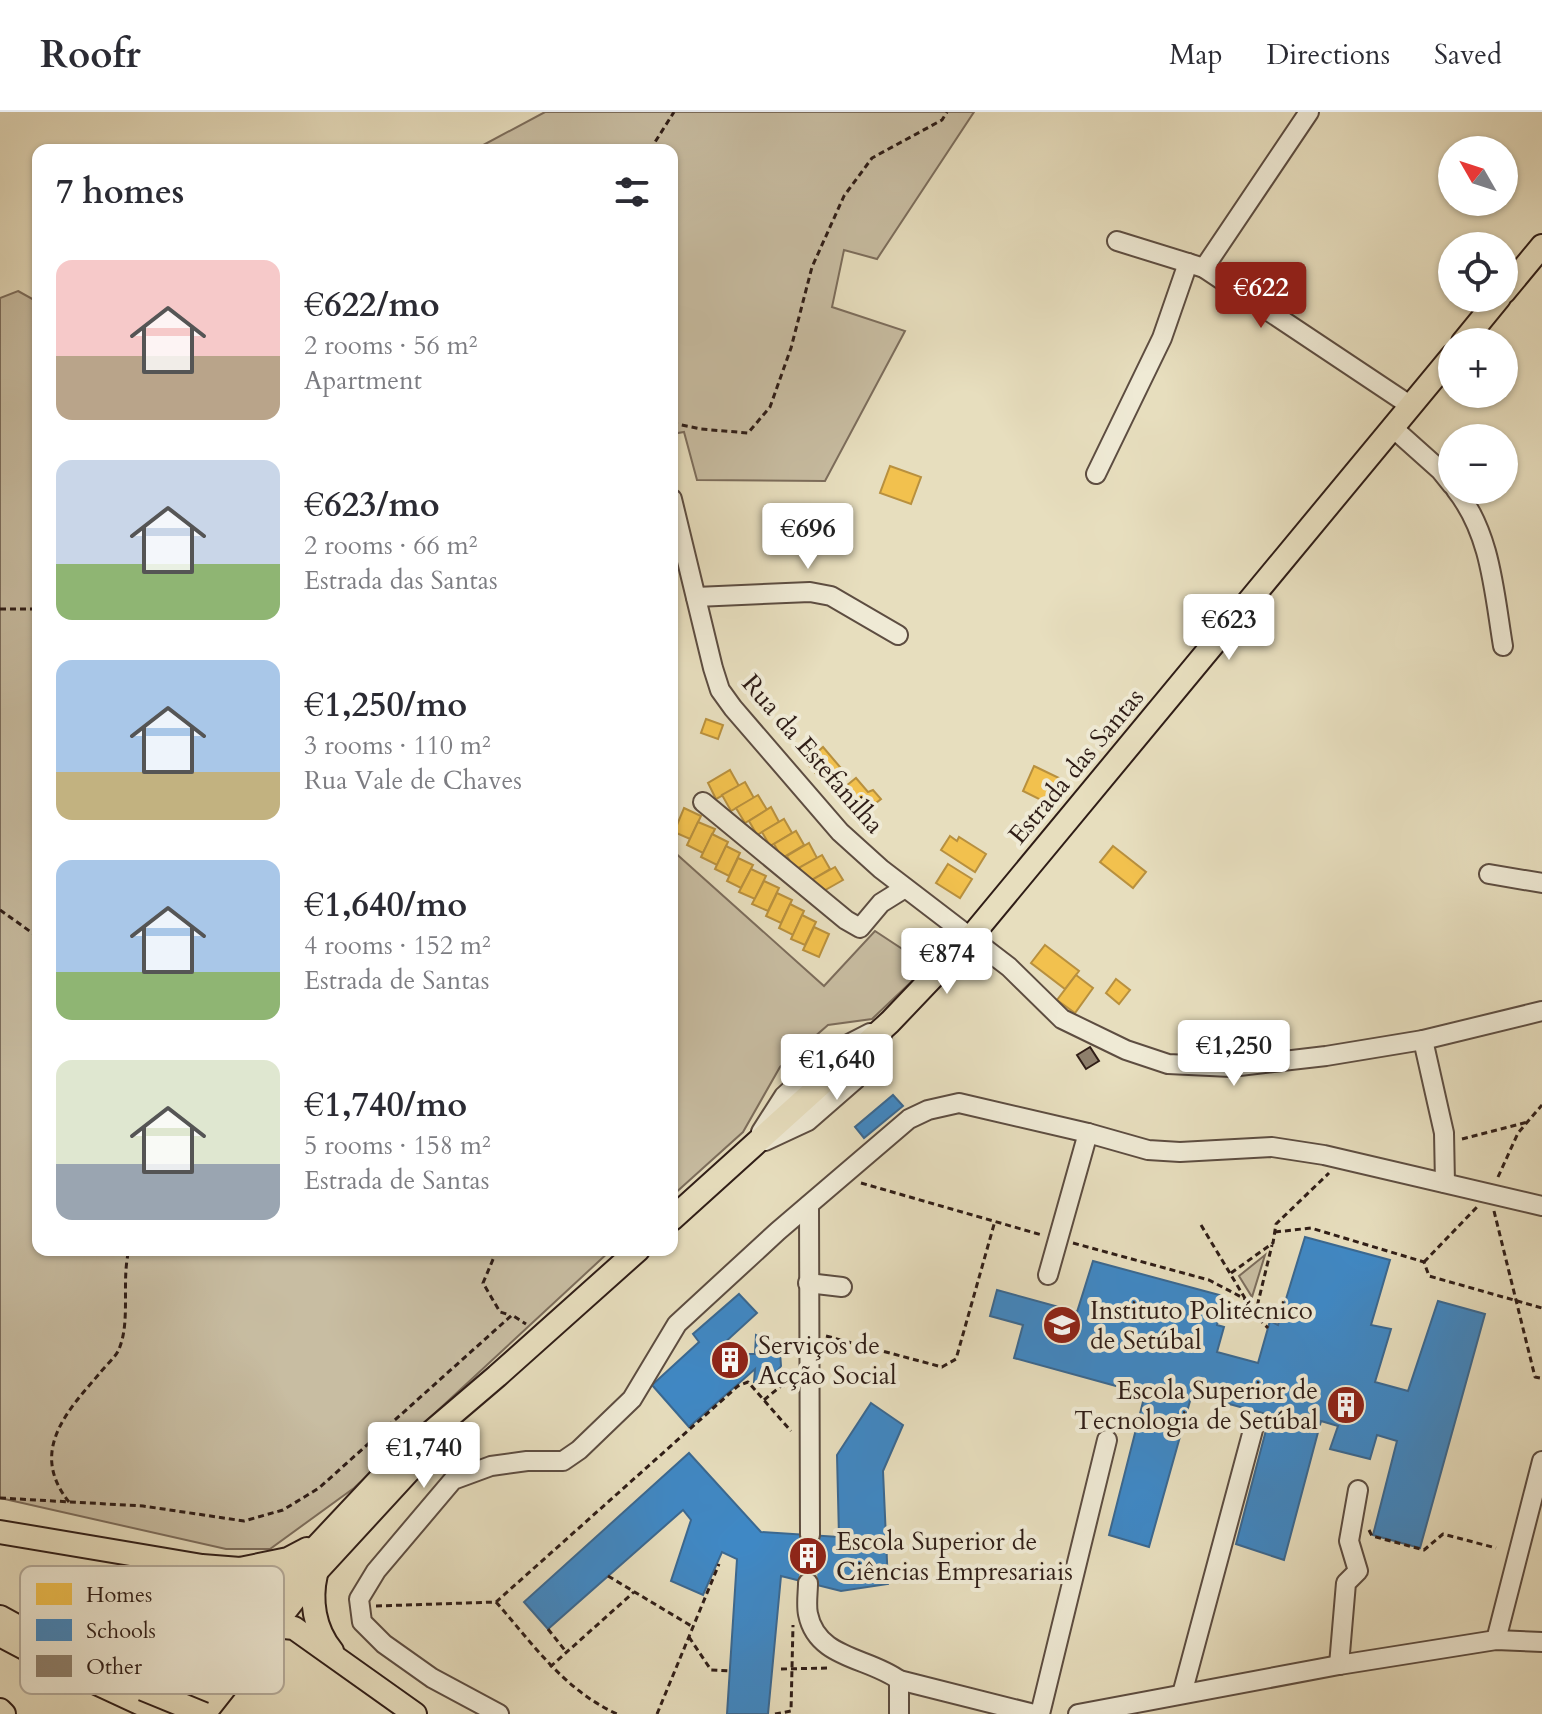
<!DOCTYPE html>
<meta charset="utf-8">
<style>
body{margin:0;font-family:Cardo,serif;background:#f2f2f3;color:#2b2b33;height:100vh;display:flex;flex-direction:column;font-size:30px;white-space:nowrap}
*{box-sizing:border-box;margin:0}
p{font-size:26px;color:#7c7c81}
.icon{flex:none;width:44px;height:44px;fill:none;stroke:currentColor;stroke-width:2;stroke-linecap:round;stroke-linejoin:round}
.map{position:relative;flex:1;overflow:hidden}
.panel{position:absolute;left:32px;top:32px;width:646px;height:1112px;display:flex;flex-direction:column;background:#fff;border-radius:16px;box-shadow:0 2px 6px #0004}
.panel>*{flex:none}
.needle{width:52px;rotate:309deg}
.fabs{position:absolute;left:1438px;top:24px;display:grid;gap:16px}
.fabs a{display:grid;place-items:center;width:80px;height:80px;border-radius:50%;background:#fff;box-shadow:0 2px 6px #0004;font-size:40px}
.price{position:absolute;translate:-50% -68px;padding:0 18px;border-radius:8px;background:#fff;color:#222;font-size:26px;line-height:52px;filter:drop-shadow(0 2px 4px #0008)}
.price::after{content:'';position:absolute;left:50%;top:48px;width:24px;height:18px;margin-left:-12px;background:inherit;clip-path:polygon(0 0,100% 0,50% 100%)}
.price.current{background:#8f2418;color:#fff}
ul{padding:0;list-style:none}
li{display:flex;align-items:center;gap:24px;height:200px;padding:0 24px}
li span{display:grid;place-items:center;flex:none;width:224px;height:160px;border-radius:16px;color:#555}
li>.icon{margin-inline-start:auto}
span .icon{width:96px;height:96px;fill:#fffc;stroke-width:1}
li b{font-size:34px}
h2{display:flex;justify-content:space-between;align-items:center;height:96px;padding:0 24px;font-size:34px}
header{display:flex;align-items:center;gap:48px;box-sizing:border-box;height:112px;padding:0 40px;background:#fff;border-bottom:2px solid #e1e1e2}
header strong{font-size:38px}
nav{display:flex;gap:44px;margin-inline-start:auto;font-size:28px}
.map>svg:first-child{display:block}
</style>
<header>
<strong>Roofr</strong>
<nav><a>Map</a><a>Directions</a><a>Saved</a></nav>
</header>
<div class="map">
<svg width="1542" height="1602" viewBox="0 0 1542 1602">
<rect width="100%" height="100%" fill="#e7debe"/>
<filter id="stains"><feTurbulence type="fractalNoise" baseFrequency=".0025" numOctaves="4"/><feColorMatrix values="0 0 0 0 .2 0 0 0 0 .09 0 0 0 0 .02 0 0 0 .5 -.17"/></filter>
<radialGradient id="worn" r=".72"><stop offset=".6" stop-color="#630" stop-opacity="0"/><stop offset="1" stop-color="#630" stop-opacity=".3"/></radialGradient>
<g fill="#c8bda2" stroke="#7c6d5c" stroke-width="2">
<path d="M545 0H974L877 147 844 138 832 195 905 219 825 369 697 368 684 320 672 322V38H474Z"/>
<path d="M18 179 38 190V1138H611L354 1376 270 1437H226L0 1386V186Z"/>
<path d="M672 738 824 874 875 819 928 854 872 907 828 913 780 955 743 1020 672 1084Z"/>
<path d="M1265 1143 1252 1185 1239 1164Z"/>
</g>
<g fill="#f2c14e" stroke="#b8903e" stroke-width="2">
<path d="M890 354 921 365 911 392 880 381Z"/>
<path d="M706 607 723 613 718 627 701 621Z"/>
<path d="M823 635 840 655 823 670 806 650Z"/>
<path d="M1034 654 1061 667 1049 692 1023 679Z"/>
<path d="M730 658 739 674 716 687 708 671Z"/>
<path d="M856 666 868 680 873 678 881 687 867 698 871 702 859 712 838 687 850 678 846 674Z"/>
<path d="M745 670 754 686 731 699 722 683Z"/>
<path d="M758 683 767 698 745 711 736 696Z"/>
<path d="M771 695 779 710 757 723 749 709Z"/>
<path d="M684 696 701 704 690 727 674 720Z"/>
<path d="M784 707 792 721 770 734 762 720Z"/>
<path d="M698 710 715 717 703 741 687 733Z"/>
<path d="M796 719 804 733 782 746 774 732Z"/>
<path d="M712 722 728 730 717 753 701 745Z"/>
<path d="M950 724 957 729 959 725 986 742 975 760 941 738Z"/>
<path d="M809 731 817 746 795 758 787 744Z"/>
<path d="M726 734 740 741 729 764 715 757Z"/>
<path d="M1113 734 1146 760 1133 776 1100 750Z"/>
<path d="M822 743 830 757 808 770 799 756Z"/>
<path d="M738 746 753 753 741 776 727 769Z"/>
<path d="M948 752 972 767 960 786 936 771Z"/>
<path d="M835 755 843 768 820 781 812 768Z"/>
<path d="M751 757 766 764 755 787 739 780Z"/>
<path d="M764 769 779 776 768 799 752 792Z"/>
<path d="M777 781 792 788 781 811 766 804Z"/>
<path d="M790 792 804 799 793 823 779 816Z"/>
<path d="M802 803 816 810 805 833 791 827Z"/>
<path d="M814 815 829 822 819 845 803 838Z"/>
<path d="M1045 833 1079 859 1065 877 1031 851Z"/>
<path d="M1076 863 1093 876 1075 901 1057 888Z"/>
<path d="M1116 867 1130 878 1119 892 1106 881Z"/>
</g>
<g fill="#3f88c5" stroke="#3a6891" stroke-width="2">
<path d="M893 983 903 994 864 1026 855 1015Z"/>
<path d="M1305 1125 1390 1148 1371 1213 1391 1217 1375 1270 1408 1279 1438 1189 1485 1202 1420 1436 1373 1423 1397 1329 1377 1323 1370 1347 1330 1337 1338 1314 1321 1309 1284 1448 1236 1432 1270 1303 1192 1282 1149 1435 1109 1423 1145 1282 1014 1246 1023 1213 990 1204 997 1178 1077 1200 1093 1149 1223 1184 1217 1213 1224 1215 1217 1240 1258 1251 1270 1209 1278 1213Z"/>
<path d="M739 1182 757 1201 722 1233 729 1242H755L756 1223 773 1232 780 1240 781 1254 768 1271 754 1270 755 1257 689 1315 652 1273 699 1230 693 1222Z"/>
<path d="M871 1291 903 1313 883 1359 888 1472 841 1479 781 1464 768 1602H727L737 1447 722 1440 703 1483 671 1469 691 1408 683 1398 548 1517 524 1490 689 1341 761 1420 839 1425 837 1343Z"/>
</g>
<path fill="#8f816e" stroke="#2f1d17" stroke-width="2" d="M1090 935 1099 949 1086 957 1077 943Z"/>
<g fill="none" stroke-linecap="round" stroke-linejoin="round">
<path stroke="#c2b79d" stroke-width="18" stroke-dasharray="18 9" stroke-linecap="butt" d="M808 1471 810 1423"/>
<g stroke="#5d4d41" stroke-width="22">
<g id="minor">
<path d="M1117 129 1204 156 1411 294"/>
<path d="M1204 156 1309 0"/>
<path d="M1393 316 1440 358 1452 373"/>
<path d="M1096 362 1162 226 1188 151"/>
<path d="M1456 378C1491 422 1494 480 1503 534"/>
<path d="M672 387 713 556 720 578 733 596 840 720 881 757 1009 855 1062 907 1126 938 1168 952 1231 955 1326 944 1423 928 1542 899"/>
<path d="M696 485 810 480 831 484 898 523"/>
<path d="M703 690 846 808 860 816 881 791 905 776"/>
<path d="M1489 762 1542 771"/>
<path d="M1423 928 1444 1021 1445 1071"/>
<path d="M761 1020 784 984 831 941 870 921"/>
<path d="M765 1029 808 1009 855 968 882 923"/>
<path d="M809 1093 810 1423"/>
<path d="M1048 1163 1088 1021"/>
<path d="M808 1171 842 1175"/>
<path d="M808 1471C808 1480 806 1493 808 1502 817 1547 868 1545 899 1568V1602"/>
<path d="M1496 1528 1542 1349"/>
<path d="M1339 1553 1346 1471 1358 1459 1349 1429 1358 1378"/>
<path d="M899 1568 1034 1602"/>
<path d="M1182 1582 1253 1318"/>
<path d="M499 1602 432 1566 384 1532 362 1510 359 1487 376 1459 453 1368 491 1354 527 1349H563L579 1338 632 1287 677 1212 778 1119 909 1007 928 998 959 991 1088 1021 1148 1038 1180 1040 1272 1035 1324 1043 1542 1094"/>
<path d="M1040 1602 1107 1328"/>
<path d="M1078 1602 1339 1553 1496 1528 1542 1530"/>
</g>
</g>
<g stroke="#2f1d17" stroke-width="26">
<g id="major">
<path d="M1504 180 1542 134"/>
<path d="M1463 230 1499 186"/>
<path d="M672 1107 890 910 970 826 1452 244"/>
<path d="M0 1420 202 1454 240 1457 288 1447 307 1437"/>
<path d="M206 1457 240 1480 257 1501 274 1514 294 1516 415 1602"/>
<path d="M316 1462C310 1488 314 1517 332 1539"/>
<path d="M0 1505 31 1522"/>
<path d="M0 1523 53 1551 163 1602"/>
<path d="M0 1598 4 1602"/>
<path d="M178 1602 287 1466 395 1351 497 1264 638 1138"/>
<path d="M204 1602 316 1460 431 1335"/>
</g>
</g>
<g stroke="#2f1d17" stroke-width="3" stroke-dasharray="6 4" stroke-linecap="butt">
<path d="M650 38 674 0"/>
<path d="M672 311 701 317 748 321 770 295 791 236 812 155 844 84 872 46 942 8 947 0"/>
<path d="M0 497H38"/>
<path d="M0 798 38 825"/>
<path d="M1462 1027 1528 1010"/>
<path d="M1498 1065 1518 1021 1542 993"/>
<path d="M861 1071 1042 1123"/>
<path d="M1494 1099 1535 1265 1540 1266"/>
<path d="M1201 1113 1255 1203 1268 1216"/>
<path d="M1275 1120 1311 1116 1424 1150 1429 1164 1542 1196"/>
<path d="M1073 1131 1209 1168 1247 1188"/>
<path d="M497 1138 483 1171 500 1200 510 1203"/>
<path d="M1424 1150 1477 1095"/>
<path d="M1231 1161 1273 1131 1276 1112 1329 1061"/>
<path d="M1255 1203 1272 1133"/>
<path d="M826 1224 942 1255 956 1247 995 1109"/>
<path d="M764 1288 781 1274H791"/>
<path d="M0 1386 143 1394 244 1409 283 1398 319 1376 512 1203 526 1212"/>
<path d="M69 1390C29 1340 66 1300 100 1261 105 1254 116 1245 119 1237 131 1209 121 1168 129 1138"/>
<path d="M1369 1418 1372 1424 1424 1438 1443 1422 1496 1436"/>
<path d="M608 1464 693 1515"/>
<path d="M496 1490C533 1532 564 1578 617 1602"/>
<path d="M376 1494 496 1490 738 1274 748 1270 791 1319"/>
<path d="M548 1517 567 1541"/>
<path d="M689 1525 711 1558 730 1559"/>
<path d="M550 1555 634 1480"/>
<path d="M781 1557 829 1556"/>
<path d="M657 1602 719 1452"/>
<path d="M775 1602 791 1599 793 1513"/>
</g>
<use href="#minor" stroke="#efead5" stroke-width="18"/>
<use href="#major" stroke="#e7debe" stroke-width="22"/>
<g stroke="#2f1d17" stroke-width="26" stroke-linecap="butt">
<path id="major-bridge" d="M143 1577 204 1602"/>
</g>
<use href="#major-bridge" stroke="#e7debe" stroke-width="22"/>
</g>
<defs>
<g id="university-disc" transform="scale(2)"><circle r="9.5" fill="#8f2418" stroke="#efead5"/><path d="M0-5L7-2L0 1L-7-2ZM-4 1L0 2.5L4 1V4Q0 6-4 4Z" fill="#fff"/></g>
<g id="building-disc" transform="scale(2)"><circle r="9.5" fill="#8f2418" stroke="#efead5"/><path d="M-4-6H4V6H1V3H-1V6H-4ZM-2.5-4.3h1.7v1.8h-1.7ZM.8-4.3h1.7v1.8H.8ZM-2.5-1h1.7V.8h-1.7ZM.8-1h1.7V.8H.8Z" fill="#fff"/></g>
</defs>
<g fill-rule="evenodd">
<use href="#university-disc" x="1062" y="1213"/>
<use href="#building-disc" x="730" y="1248"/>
<use href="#building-disc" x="1346" y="1293"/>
<use href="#building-disc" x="808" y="1444"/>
</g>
<g text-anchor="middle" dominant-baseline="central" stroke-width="8" stroke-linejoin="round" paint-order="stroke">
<g font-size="26" fill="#2f1d17" stroke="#efead5">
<text transform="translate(813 642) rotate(49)">Rua da Estefanilha</text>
<text transform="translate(1076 654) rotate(-50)">Estrada das Santas</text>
</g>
<g font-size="26" fill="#2f1d17" stroke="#efead5" text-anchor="start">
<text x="1090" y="1198">Instituto Politécnico<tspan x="1090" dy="30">de Setúbal</tspan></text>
<text x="758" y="1233">Serviços de<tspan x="758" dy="30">Acção Social</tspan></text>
<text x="1318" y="1278" text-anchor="end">Escola Superior de<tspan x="1318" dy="30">Tecnologia de Setúbal</tspan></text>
<text x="836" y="1429">Escola Superior de<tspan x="836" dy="30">Ciências Empresariais</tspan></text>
</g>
</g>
<rect x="20" y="1454" width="264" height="128" rx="12" fill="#efead5" stroke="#b5ac9c" stroke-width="2"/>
<rect x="36" y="1471" width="36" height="22" fill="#f2c14e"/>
<rect x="36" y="1507" width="36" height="22" fill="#3f88c5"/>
<rect x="36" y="1543" width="36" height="22" fill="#8f816e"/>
<g font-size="22" fill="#2f1d17">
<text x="86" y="1490">Homes</text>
<text x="86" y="1526">Schools</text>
<text x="86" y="1562">Other</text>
</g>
<rect width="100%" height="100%" filter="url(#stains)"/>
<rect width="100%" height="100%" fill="url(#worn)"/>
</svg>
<div class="fabs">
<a><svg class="needle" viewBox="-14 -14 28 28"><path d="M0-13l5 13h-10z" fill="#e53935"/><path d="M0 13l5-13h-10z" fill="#7c7c81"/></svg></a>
<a><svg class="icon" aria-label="locate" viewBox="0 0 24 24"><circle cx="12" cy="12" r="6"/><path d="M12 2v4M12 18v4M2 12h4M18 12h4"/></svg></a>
<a>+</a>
<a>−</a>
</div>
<b class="price current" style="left:1261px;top:218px">€622</b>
<b class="price" style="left:808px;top:459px">€696</b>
<b class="price" style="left:1229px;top:550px">€623</b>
<b class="price" style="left:947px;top:884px">€874</b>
<b class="price" style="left:1234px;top:976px">€1,250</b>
<b class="price" style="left:837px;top:990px">€1,640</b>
<b class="price" style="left:424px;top:1378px">€1,740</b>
<section class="panel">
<h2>7 homes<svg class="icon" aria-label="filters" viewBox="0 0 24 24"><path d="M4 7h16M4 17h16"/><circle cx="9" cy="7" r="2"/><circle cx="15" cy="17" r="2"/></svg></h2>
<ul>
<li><span style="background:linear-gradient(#f6c9c9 60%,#b9a48a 0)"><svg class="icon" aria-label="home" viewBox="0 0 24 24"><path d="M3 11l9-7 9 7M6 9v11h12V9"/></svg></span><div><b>€622/mo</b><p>2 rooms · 56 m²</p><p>Apartment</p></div></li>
<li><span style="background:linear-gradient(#c9d6e8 65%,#8fb573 0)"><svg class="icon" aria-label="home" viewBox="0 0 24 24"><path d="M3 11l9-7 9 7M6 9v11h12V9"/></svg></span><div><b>€623/mo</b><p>2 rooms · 66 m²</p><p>Estrada das Santas</p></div></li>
<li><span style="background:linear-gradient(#a9c7e8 70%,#c2b280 0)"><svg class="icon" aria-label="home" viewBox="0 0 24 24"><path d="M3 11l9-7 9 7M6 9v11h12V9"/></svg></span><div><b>€1,250/mo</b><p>3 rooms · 110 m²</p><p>Rua Vale de Chaves</p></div></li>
<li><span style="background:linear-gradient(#a9c7e8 70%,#8fb573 0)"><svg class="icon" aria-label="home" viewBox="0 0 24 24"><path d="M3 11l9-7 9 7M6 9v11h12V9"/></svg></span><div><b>€1,640/mo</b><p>4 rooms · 152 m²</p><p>Estrada de Santas</p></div></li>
<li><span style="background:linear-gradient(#dfe7d0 65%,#9aa5b1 0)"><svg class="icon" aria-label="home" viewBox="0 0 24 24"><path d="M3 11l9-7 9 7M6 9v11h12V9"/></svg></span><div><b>€1,740/mo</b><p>5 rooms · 158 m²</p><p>Estrada de Santas</p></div></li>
</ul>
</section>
</div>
